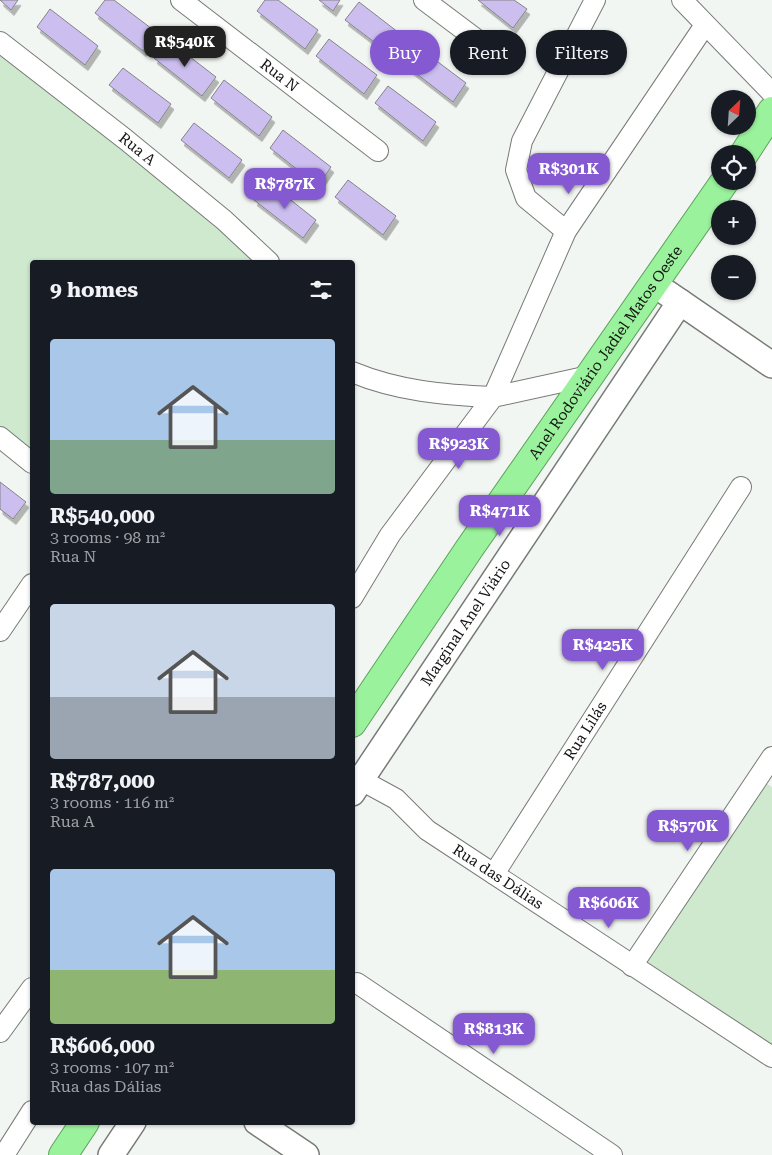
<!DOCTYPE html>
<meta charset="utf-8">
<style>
body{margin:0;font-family:"Roboto Serif",serif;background:#20242c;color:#f1f3f6;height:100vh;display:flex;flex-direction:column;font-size:19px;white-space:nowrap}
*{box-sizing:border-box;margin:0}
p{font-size:16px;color:#9ea1a6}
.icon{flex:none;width:28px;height:28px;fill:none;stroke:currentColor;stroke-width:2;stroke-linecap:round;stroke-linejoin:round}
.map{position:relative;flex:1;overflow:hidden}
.sheet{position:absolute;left:30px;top:260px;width:325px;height:865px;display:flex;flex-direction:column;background:#171b24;border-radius:5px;box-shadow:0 1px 4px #0004}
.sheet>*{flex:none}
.guide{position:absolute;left:370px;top:30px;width:326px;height:45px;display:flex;gap:10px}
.needle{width:32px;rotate:25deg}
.tools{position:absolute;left:711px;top:90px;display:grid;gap:10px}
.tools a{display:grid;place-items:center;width:45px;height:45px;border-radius:50%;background:#171b24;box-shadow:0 1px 4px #0004;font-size:25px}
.price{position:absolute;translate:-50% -42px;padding:0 11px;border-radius:10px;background:#8459d2;color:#fff;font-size:16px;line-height:32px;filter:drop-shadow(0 1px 2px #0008)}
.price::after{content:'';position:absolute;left:50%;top:30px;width:15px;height:11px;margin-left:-8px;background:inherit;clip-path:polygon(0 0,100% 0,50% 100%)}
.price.current{background:#222;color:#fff}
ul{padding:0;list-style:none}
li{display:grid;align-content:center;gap:10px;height:265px;padding:0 20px}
li span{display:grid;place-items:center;height:155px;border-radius:5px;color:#555}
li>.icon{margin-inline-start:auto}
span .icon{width:90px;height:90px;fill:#fffc;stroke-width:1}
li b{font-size:21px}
h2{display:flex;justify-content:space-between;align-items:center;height:60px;padding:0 20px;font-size:21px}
.pill{padding:0 18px;border-radius:22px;background:#171b24;box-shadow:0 1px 4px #0004;font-size:18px;line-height:45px}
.pill.current{background:#8459d2;color:#fff}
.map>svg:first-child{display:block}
</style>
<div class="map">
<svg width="772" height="1155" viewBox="0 0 772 1155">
<defs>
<filter id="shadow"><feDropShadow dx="3" dy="5.5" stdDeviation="0" flood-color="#0004"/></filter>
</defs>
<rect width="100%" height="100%" fill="#f2f6f2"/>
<g fill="#cee9cd">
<path d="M0 43 281 262H32V458L0 433Z"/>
<path d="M758 778 772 787V1057L632 966Z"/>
</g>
<g fill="#ccbff0" stroke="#848387" filter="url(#shadow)">
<path d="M0 0H18L11 10Z"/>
<path d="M105 0H114L156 32 143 51 95 13Z"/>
<path d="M265 0H278L318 30 305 49 257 11Z"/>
<path d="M319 0H340L333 11Z"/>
<path d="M478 0H514L527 9 513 28Z"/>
<path d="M359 2 407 39 394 57 345 20Z"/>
<path d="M50 9 98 46 85 65 37 27Z"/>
<path d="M329 39 377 75 364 94 316 56Z"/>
<path d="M168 40 216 77 202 96 154 58Z"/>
<path d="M418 47 466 83 453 102 404 64Z"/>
<path d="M123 68 171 104 158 123 109 85Z"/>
<path d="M224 80 272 117 259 136 211 98Z"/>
<path d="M388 86 436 122 423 141 375 103Z"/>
<path d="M194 123 242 160 229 178 181 140Z"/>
<path d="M283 130 331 167 318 186 270 148Z"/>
<path d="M348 180 396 216 383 235 335 197Z"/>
<path d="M268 182 316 220 303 238 254 200Z"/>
<path d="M0 482 26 502 13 519 0 509Z"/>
</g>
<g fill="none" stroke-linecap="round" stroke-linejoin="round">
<g stroke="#787b77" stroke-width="22">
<g id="minor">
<path id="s1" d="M181 0 378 151"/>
<path d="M424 0 484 45"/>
<path d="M682 0 772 93"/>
<path id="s2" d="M0 42 125 139 224 220 269 262"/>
<path d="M566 231 526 198 516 170 522 141 595 0"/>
<path d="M352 372C398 391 444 395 493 397L566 231 705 25"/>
<path d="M0 437 32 463"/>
<path d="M352 598 390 535 493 397 589 376"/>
<path d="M0 631 32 584"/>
<path id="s3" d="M352 775 396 799 427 830 772 1057"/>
<path id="s4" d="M494 874 741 487"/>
<path d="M632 966 772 757"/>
<path d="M357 983 612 1155"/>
<path d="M0 1032 32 988"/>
<path d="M4 1155 32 1111"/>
</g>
</g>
<g stroke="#787b77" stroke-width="28">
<g id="tertiary">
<path d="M667 293 772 365"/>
<path id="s5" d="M352 793 680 302"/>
<path d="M257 1122 306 1155"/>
<path d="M111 1155 133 1122"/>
</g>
</g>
<g stroke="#5ba25c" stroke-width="30">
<g id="trunk">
<path d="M744 154 772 111"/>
<path id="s6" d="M352 723 469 549 725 181"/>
<path d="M63 1155 85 1122"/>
</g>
</g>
<use href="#minor" stroke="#fff" stroke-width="20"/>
<use href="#tertiary" stroke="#fff" stroke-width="25"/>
<use href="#trunk" stroke="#9bf29c" stroke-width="28"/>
</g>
<g text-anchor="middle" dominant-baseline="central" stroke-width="4" stroke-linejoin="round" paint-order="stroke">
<g font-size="15" fill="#121312" stroke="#f2f6f2">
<text stroke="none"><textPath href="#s1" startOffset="124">Rua N</textPath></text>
<text stroke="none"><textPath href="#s2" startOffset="174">Rua A</textPath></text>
<text stroke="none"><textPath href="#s6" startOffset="449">Anel Rodoviário Jadiel Matos Oeste</textPath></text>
<text stroke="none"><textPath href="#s5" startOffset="205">Marginal Anel Viário</textPath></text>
<text stroke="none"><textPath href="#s4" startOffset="170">Rua Lilás</textPath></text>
<text stroke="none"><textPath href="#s3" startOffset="179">Rua das Dálias</textPath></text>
</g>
</g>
</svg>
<div class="tools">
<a><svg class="needle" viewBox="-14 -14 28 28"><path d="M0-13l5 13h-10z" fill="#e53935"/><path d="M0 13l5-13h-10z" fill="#9ea1a6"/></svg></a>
<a><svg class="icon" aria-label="locate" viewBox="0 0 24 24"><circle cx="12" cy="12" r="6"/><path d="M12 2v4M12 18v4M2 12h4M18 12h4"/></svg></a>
<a>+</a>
<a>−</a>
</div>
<b class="price current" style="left:185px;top:68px">R$540K</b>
<b class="price" style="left:569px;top:195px">R$301K</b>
<b class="price" style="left:285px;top:210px">R$787K</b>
<b class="price" style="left:459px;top:470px">R$923K</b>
<b class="price" style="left:500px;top:537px">R$471K</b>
<b class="price" style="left:603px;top:671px">R$425K</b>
<b class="price" style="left:688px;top:852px">R$570K</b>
<b class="price" style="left:609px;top:929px">R$606K</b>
<b class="price" style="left:494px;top:1055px">R$813K</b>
<div class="guide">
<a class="pill current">Buy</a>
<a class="pill">Rent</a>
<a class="pill">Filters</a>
</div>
<section class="sheet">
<h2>9 homes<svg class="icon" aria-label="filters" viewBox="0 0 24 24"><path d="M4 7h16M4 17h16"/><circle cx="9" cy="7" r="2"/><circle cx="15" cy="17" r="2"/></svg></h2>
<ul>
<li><span style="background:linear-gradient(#a9c7e8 65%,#7fa58c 0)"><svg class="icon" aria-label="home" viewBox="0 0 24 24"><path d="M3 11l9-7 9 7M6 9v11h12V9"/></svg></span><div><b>R$540,000</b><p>3 rooms · 98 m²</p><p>Rua N</p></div></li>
<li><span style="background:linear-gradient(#c9d6e8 60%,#9aa5b1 0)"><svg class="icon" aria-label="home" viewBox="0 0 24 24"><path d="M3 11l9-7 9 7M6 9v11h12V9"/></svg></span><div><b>R$787,000</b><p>3 rooms · 116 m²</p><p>Rua A</p></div></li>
<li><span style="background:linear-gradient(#a9c7e8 65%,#8fb573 0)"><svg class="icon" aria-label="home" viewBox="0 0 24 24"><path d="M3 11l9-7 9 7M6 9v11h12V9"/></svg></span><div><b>R$606,000</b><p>3 rooms · 107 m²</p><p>Rua das Dálias</p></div></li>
</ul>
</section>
</div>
